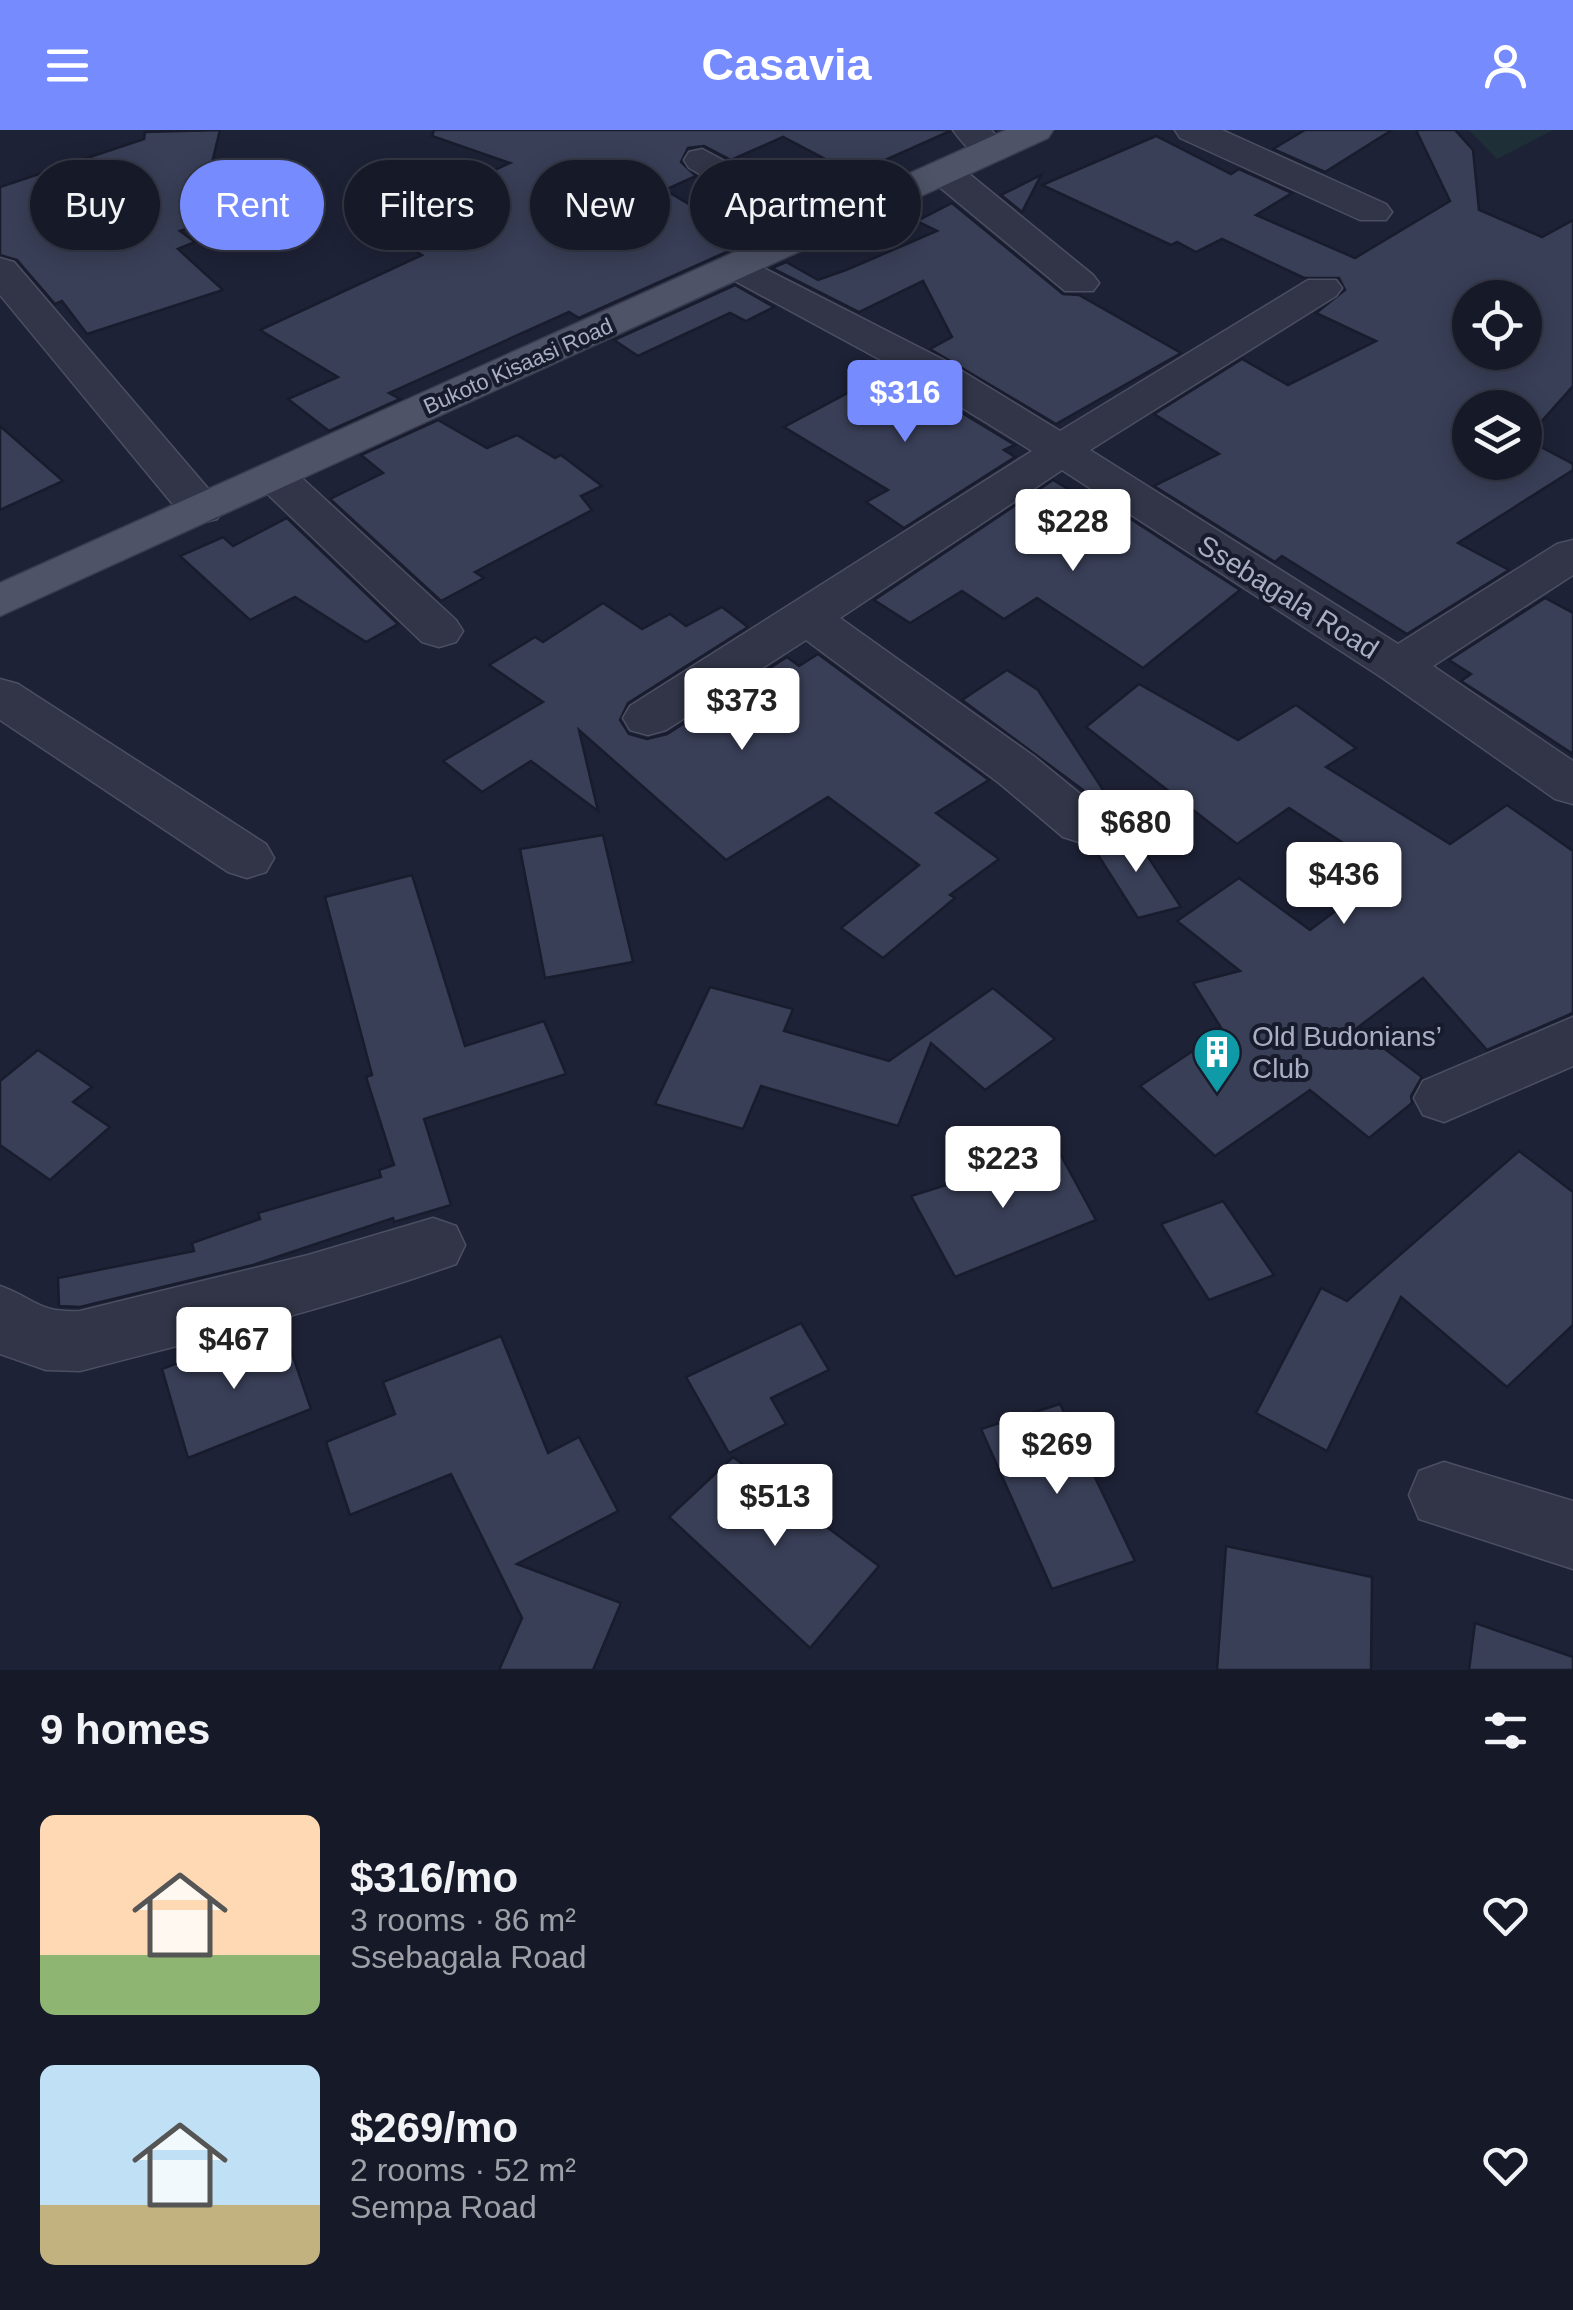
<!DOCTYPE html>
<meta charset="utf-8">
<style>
body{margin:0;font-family:Helvetica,sans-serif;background:#1f2330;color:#f1f3f6;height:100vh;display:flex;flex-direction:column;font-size:38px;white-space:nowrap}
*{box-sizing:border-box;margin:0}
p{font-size:32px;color:#9ea1a8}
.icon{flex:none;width:55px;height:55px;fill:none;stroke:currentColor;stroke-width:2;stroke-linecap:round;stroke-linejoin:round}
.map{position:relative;height:1540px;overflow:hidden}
.side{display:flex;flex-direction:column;background:#161a28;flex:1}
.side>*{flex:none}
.banner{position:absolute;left:30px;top:30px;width:1000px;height:90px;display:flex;gap:20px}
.controls{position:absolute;left:1452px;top:150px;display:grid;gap:20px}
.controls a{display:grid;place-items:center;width:90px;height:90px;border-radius:50%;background:#161a28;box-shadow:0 5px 25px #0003,0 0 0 2px #353845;font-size:50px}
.price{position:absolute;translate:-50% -85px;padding:0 22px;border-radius:10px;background:#fff;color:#222;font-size:32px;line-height:65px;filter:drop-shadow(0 2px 5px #0008)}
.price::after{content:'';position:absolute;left:50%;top:60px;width:30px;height:22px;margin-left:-15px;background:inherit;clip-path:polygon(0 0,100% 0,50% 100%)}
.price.active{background:#768cfe;color:#fff}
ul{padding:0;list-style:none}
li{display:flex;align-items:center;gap:30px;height:250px;padding:0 40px}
li span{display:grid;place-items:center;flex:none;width:280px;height:200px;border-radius:15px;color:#555}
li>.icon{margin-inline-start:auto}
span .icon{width:120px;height:120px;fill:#fffc;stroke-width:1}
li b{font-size:42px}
h2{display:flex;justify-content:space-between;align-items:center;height:120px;padding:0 40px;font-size:42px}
.pill{padding:0 35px;border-radius:45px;background:#161a28;box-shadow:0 5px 25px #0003,0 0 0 2px #353845;font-size:35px;line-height:90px}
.pill.active{background:#768cfe;color:#fff}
header{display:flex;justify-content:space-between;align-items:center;height:130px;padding:0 40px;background:#768cfe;color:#fff;font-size:45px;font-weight:600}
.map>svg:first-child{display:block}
</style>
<header><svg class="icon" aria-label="menu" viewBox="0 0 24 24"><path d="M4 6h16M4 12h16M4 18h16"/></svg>Casavia<svg class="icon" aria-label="person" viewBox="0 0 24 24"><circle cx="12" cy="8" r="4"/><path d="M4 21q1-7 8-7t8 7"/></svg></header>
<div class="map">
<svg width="1573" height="1540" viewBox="0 0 1573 1540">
<rect width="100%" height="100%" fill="#1e2236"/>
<path fill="#1f2f37" d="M1469 0H1553L1497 29Z"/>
<g fill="#393f57" stroke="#191c2d" stroke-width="2.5" fill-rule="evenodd">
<path d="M220 0 210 41H202L186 99 180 101 195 112 178 119 223 160 87 204 62 171 55 174 17 130 0 125V57L144 9 145 2Z"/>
<path d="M434 0H949L950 1 854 44 783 7 731 30 704 16 688 18 681 32 696 46 665 60 751 111 579 188 569 182 389 263 400 269 329 301 288 269 338 247 260 200 422 125 412 119 424 113 402 100 495 58 477 48 510 33 432 6Z"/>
<path d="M1305 0H1392L1325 42 1273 19Z"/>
<path d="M1416 0H1455L1473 20 1479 80 1542 107 1573 90V256L1526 309 1573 334V340L1458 413 1509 440 1407 504 1282 426 1275 432 1154 356 1219 324 1154 284 1242 229 1288 255 1376 211 1316 183 1345 160 1339 148H1304L1222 109 1196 122 1177 112 1171 115 1042 55 1156 6 1231 44 1239 39 1292 63 1256 85 1355 128 1450 71ZM1470 168H1525V222H1470ZM1470 278H1525V332H1470Z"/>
<path d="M1041 45 1022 82 1001 65Z"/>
<path d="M952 73 1063 164 1079 165 1181 223 1056 294 930 219 952 207 923 151 859 182 772 138 786 132 818 150 846 140 937 101 917 91Z"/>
<path d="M735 155 774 177 746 191 730 183 638 226 614 210Z"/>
<path d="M891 240 1015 315 1004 320 1015 327 904 398 866 372 888 360 784 297Z"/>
<path d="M438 290 487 318 517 305 555 328 561 325 602 356 581 366 592 380 475 442 484 448 441 471 330 369 383 343 361 325Z"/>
<path d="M0 296 63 351 0 380Z"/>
<path d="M1053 350 1104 380 1111 376 1240 460 1143 538 1037 468 1004 489 962 461 910 493 874 470Z"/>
<path d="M287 388 398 494 366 512 295 467 250 490 180 426 223 407 233 416Z"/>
<path d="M1545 468 1573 483V624L1461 551 1471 544 1449 530Z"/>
<path d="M603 473 642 499 670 484 686 496 722 477 748 497 628 573 620 590 629 604 647 609 667 604 787 527 799 536 818 524 989 650 936 683 999 729 950 765 955 768 883 828 841 798 919 735 828 667 726 730 579 600 598 681 531 631 482 662 443 631 543 572 489 535 535 507 543 512Z"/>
<path d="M1007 540 1038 560 1122 689 962 570Z"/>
<path d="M1139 554 1238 610 1296 575 1356 618 1326 637 1450 714 1507 675 1573 721V883L1487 920 1423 848 1357 898 1422 947 1411 966 1412 973 1369 1008 1310 960 1215 1026 1140 956 1223 901 1193 853 1240 841 1177 791 1239 748 1310 800 1388 742 1289 678 1237 714 1086 597Z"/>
<path d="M1131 701 1181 777 1138 788 1091 714Z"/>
<path d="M603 705 633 832 545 848 520 719Z"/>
<path d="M412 745 465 916 544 891 566 944 424 989 451 1075 394 1092 393 1088 253 1135 80 1177 59 1176 58 1148 194 1121 192 1113 260 1089 258 1083 381 1047 379 1040 394 1035 366 947 372 945 325 767Z"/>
<path d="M710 857 793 879 784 901 889 931 993 858 1055 909 985 960 931 913 898 996 761 956 743 999 655 974Z"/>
<path d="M38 920 92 957 73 972 110 997 50 1050 0 1015V951Z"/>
<path d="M1058 1020 1096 1090 955 1147 911 1066Z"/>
<path d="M1519 1021 1573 1062V1195L1507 1257 1401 1167 1327 1321 1256 1283 1321 1158 1347 1171Z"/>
<path d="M1223 1071 1274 1145 1209 1170 1161 1094Z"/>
<path d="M801 1193 829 1240 771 1268 786 1294 729 1323 686 1247Z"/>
<path d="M258 1202 263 1218 287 1209 311 1279 188 1328 162 1239Z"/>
<path d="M501 1206 548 1323 579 1307 618 1381 517 1434 621 1473 593 1540H499L522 1488 451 1344 350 1385 326 1312 395 1284 383 1252Z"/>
<path d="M1060 1274 1135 1431 1052 1459 981 1299Z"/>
<path d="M733 1327 879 1436 810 1518 669 1387Z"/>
<path d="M1226 1416 1372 1447 1371 1540H1217Z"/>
<path d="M1475 1493 1573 1527V1540H1469Z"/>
</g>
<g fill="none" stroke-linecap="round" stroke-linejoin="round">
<g stroke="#4c4f62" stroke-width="3">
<g id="minor">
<path d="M953 0H991L1009 20 1004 28C980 34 967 19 953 0Z"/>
<path d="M1175 0H1222L1386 74 1392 82 1386 90H1360L1180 8Z"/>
<path d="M702 19 835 90 841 98 835 106H809L689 38 684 30 689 22Z"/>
<path d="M944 31 957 34 1093 145 1099 153 1093 161H1065L931 50 926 42 931 34Z"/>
<path d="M738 125 944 230 1060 301 1308 150H1336L1342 158 1336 166 1090 320 1398 514 1557 414 1573 410V445L1433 536 1573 631V674L1555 669 1381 547 1062 340 840 488 1035 627 1101 681 1109 694 1101 707 1082 713 1063 707 999 653 806 510 666 600 648 605 630 600 623 588 630 576 1032 321 914 248 724 145 719 137 724 129Z"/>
<path d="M0 128 14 132 217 369 224 379 217 389 201 393 185 389 0 165Z"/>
<path d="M274 333 290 337 456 490 463 501 456 512 439 517 422 512 258 355 252 346 258 337Z"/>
<path d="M0 549 18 554 266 714 274 728 266 742 247 748 228 742 0 590Z"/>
<path d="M1573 887V936L1444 992 1423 985 1414 968 1423 951Z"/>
<path d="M433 1088 456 1096 465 1115 456 1134C333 1178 206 1208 80 1241L46 1240 0 1224V1156C36 1169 38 1183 80 1181L308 1125Z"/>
<path d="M1444 1332 1573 1371V1439L1419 1389 1409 1365 1419 1341Z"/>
</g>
</g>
<g stroke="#3a3e50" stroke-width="3">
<path id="major" d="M1006 0H1053L1048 8 0 486V453Z"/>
</g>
<use href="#minor" fill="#313547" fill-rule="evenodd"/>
<use href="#major" fill="#4e5367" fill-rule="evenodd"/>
</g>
<defs>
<g id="building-pin" transform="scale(2.5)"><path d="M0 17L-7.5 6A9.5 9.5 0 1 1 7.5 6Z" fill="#0f9aa8" stroke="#171b2b"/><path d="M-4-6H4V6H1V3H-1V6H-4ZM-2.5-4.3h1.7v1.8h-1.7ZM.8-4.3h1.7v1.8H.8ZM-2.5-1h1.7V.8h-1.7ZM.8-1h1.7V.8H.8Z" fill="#fff"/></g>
</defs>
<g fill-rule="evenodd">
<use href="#building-pin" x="1217" y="922"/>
</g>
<g text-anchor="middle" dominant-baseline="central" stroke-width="8" stroke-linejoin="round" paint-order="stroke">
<g font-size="22" fill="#aaaec4" stroke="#171b2b">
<text transform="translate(518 236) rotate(-24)">Bukoto Kisaasi Road</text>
</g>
<g font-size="28" fill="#aaaec4" stroke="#171b2b">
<text transform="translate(1288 467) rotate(32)">Ssebagala Road</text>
</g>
<g font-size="28" fill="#aaaec4" stroke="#171b2b" text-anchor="start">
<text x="1252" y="906">Old Budonians’<tspan x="1252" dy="32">Club</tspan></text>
</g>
</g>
</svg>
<div class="controls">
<a><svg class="icon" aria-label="locate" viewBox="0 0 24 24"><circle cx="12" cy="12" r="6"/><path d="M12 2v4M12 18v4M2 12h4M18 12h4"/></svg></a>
<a><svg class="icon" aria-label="layers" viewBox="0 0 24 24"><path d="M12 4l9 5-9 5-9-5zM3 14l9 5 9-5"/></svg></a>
</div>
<b class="price active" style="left:905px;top:315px">$316</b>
<b class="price" style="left:1073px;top:444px">$228</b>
<b class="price" style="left:742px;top:623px">$373</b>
<b class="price" style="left:1136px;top:745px">$680</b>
<b class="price" style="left:1344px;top:797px">$436</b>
<b class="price" style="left:1003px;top:1081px">$223</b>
<b class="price" style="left:234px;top:1262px">$467</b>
<b class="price" style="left:1057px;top:1367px">$269</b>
<b class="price" style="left:775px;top:1419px">$513</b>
<div class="banner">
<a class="pill">Buy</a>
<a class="pill active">Rent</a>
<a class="pill">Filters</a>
<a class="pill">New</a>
<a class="pill">Apartment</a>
</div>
</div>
<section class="side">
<h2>9 homes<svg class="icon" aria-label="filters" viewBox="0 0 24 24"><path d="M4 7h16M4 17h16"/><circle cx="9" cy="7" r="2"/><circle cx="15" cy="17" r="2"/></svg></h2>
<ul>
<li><span style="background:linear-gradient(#ffd9b3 70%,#8fb573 0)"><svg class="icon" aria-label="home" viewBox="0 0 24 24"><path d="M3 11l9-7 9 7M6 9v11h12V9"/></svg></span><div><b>$316/mo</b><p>3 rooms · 86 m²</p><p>Ssebagala Road</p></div><svg class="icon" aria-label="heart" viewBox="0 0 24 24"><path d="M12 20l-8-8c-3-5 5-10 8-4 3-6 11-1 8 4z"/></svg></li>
<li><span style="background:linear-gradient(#bfe0f5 70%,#c2b280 0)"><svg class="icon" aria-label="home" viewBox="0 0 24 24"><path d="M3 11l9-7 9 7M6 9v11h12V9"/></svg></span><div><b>$269/mo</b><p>2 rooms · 52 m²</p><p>Sempa Road</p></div><svg class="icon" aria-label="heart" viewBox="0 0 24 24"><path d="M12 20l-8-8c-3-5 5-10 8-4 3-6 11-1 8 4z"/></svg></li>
</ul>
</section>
